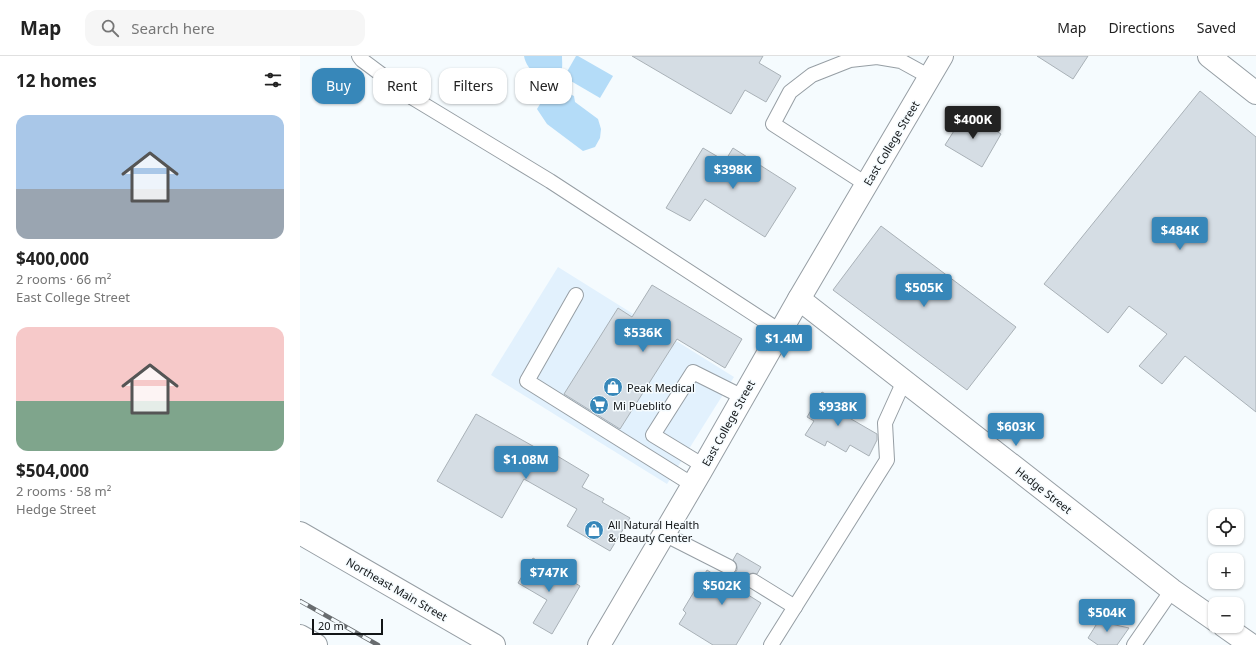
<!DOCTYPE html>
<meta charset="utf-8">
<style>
body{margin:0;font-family:"Noto Sans",sans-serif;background:#f6f6f6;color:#222;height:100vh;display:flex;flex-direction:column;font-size:15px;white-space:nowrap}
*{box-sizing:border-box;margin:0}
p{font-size:13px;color:#767676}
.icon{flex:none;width:22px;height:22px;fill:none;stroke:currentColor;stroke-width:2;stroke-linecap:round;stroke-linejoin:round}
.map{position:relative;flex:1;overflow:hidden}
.sheet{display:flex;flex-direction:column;background:#fff;width:300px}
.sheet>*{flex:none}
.hud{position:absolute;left:12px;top:12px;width:380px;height:36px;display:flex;gap:8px}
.buttons{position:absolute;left:908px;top:453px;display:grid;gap:8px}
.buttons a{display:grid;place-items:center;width:36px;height:36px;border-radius:8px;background:#fff;box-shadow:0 1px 3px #0004;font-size:20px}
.scale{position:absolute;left:12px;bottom:10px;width:71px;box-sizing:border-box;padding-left:4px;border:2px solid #121517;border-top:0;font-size:11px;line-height:14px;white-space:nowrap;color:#121517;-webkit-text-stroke:3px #f5fbfe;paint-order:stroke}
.price{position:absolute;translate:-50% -34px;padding:0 9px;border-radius:4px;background:#3787b9;color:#fff;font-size:13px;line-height:26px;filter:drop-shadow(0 1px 2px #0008)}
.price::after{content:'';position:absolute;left:50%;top:24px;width:12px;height:9px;margin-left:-6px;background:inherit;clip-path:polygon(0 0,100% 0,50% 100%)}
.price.current{background:#222;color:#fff}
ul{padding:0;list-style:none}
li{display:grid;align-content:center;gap:8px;height:212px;padding:0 16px}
li span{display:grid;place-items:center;height:124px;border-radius:12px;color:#555}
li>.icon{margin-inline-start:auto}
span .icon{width:72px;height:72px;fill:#fffc;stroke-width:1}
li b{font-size:17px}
h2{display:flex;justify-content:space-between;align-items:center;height:48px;padding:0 16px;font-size:17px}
.pill{padding:0 14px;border-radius:12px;background:#fff;box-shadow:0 1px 3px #0004;font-size:14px;line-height:36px}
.pill.current{background:#3787b9;color:#fff}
header{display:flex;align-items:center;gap:24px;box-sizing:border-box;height:56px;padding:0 20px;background:#fff;border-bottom:1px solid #e0e0e0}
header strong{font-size:19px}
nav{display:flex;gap:22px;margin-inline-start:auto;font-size:14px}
.search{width:280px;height:36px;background:#f6f6f6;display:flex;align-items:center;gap:10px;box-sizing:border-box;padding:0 14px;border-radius:12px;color:#767676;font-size:15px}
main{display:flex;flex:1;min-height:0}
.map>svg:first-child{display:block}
</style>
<header>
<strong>Map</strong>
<div class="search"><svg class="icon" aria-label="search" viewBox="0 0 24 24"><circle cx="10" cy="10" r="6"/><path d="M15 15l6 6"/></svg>Search here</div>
<nav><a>Map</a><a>Directions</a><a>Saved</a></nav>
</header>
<main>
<section class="sheet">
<h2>12 homes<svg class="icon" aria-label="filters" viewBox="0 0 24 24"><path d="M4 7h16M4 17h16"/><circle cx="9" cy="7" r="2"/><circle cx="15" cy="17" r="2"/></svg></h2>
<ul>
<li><span style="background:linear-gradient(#a9c7e8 60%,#9aa5b1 0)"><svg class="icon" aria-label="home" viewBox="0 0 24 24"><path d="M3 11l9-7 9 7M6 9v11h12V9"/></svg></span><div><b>$400,000</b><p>2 rooms · 66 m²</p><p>East College Street</p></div></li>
<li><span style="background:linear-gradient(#f6c9c9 60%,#7fa58c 0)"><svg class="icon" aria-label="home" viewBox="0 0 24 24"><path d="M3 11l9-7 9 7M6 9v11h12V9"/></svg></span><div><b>$504,000</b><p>2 rooms · 58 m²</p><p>Hedge Street</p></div></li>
</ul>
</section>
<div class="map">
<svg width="956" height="589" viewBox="0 0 956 589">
<rect width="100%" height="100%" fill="#f5fbfe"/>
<path fill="#e2f1fd" d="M258 211 434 321 367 428 191 319Z"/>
<g fill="#b4dcf8">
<path d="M224 0H262C262 9 264 17 256 23 241 22 227 16 224 0Z"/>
<path d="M276 0H278L313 20 300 42 264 21Z"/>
<path d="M252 34 264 35 274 40 275 46 298 63 301 73 300 82 295 91 283 95 247 68 237 53 245 40Z"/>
</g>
<g fill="#d5dde4" stroke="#a9b1b7">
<path d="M332 0H463L459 7 481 20 466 46 445 34 431 58Z"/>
<path d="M737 0H788L773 23Z"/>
<path d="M900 35 956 81V356L885 300 862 328 839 310 867 278 829 250 808 277 744 228Z"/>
<path d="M666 56 701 78 682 111 645 89Z"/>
<path d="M403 92 425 105 433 92 496 132 465 181 405 143 390 165 366 152Z"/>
<path d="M581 170 716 271 667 334 533 234Z"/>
<path d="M352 229 442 283 425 312 377 283 320 373 264 338 318 252 332 261Z"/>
<path d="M522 336 543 348 539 356 577 378V384L569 400 550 389 546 396 527 385 525 390 505 379 514 365 507 361Z"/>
<path d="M176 358 247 398 249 395 289 419 282 431 304 443 302 446 330 462 310 495 267 470 277 453 224 423 202 462 137 425Z"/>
<path d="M437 497 461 511 457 518 453 517 449 518 446 521 445 525V529L448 532 445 537 461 547 436 589H413L379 568 386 557 383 554 407 514 421 523 424 518 429 519 434 518 437 514V511L436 507 433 504Z"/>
<path d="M233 502 280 530 252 578 233 567 247 544 218 527Z"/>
<path d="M801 561 811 568 829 572 817 589H798L788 582Z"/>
</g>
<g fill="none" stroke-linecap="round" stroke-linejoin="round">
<g stroke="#969ea4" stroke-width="16">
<g id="lane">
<path d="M59 0 62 4 113 42 250 125 480 275"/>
<path d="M566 128 473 68 490 36 512 19 550 4 577 1 601 5 630 21"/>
<path d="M276 239 227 325 393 429"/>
<path d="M404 410 353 379 393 316 443 341"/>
<path d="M364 478 429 511"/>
<path d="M453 525 495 551"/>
<path d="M471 589 587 404 585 367 604 325"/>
<path d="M834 589 872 534"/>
</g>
</g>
<g stroke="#969ea4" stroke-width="24">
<g id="street">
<path d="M499 243 872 534 915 564"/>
<path d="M924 570 951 589"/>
<path d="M0 580 16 589"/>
</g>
</g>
<g stroke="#969ea4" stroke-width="24">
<g id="secondary">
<path d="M909 0 956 37"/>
<path d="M299 589 401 415 499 243 642 0"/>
</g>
</g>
<g stroke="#969ea4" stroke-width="24">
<path id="primary" d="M0 477 194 589"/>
</g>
<use href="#lane" stroke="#fff" stroke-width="14"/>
<use href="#street" stroke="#fff" stroke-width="22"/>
<use href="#secondary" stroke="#fff" stroke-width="22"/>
<use href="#primary" stroke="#fff" stroke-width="22"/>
<g stroke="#686c6f" stroke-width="4.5">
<path id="rail" d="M0 545 78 589"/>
</g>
<use href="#rail" stroke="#f5fbfe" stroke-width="3" stroke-dasharray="9" stroke-linecap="butt"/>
</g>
<defs>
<g id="shop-disc" transform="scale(1)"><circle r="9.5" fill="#3787b9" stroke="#f5fbfe"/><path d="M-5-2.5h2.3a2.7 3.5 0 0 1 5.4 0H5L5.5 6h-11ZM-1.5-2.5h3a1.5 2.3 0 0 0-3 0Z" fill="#fff"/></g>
<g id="supermarket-disc" transform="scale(1)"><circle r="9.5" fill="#3787b9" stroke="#f5fbfe"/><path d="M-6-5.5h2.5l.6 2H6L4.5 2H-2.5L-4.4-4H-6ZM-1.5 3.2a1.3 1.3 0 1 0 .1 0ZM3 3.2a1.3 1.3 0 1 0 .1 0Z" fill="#fff"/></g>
</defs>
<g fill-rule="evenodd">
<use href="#shop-disc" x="313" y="331"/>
<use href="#supermarket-disc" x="299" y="349"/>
<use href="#shop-disc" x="294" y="474"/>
</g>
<g text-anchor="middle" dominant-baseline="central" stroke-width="3" stroke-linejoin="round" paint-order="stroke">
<g font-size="11" fill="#121517" stroke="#f5fbfe">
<text transform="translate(591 87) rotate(-59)">East College Street</text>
<text transform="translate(428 367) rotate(-61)">East College Street</text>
<text transform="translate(744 434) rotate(38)">Hedge Street</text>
<text transform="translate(97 533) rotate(30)">Northeast Main Street</text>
</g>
<g font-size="11" fill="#121517" stroke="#f5fbfe" text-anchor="start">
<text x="327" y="331">Peak Medical</text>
<text x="313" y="349">Mi Pueblito</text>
<text x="308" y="468">All Natural Health<tspan x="308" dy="13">&amp; Beauty Center</tspan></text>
</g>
</g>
</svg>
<div class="buttons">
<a><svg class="icon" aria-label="locate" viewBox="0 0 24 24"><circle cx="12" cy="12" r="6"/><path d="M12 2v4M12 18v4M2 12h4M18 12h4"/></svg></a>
<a>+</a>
<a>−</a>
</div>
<div class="scale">20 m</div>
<b class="price current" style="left:673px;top:84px">$400K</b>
<b class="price" style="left:433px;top:134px">$398K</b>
<b class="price" style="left:880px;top:195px">$484K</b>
<b class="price" style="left:624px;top:252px">$505K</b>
<b class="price" style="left:343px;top:297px">$536K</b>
<b class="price" style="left:484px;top:303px">$1.4M</b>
<b class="price" style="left:538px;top:371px">$938K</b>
<b class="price" style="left:716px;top:391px">$603K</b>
<b class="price" style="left:226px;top:424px">$1.08M</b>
<b class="price" style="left:249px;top:537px">$747K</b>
<b class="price" style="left:422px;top:550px">$502K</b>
<b class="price" style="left:807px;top:577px">$504K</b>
<div class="hud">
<a class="pill current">Buy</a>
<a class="pill">Rent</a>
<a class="pill">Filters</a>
<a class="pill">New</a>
</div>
</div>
</main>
